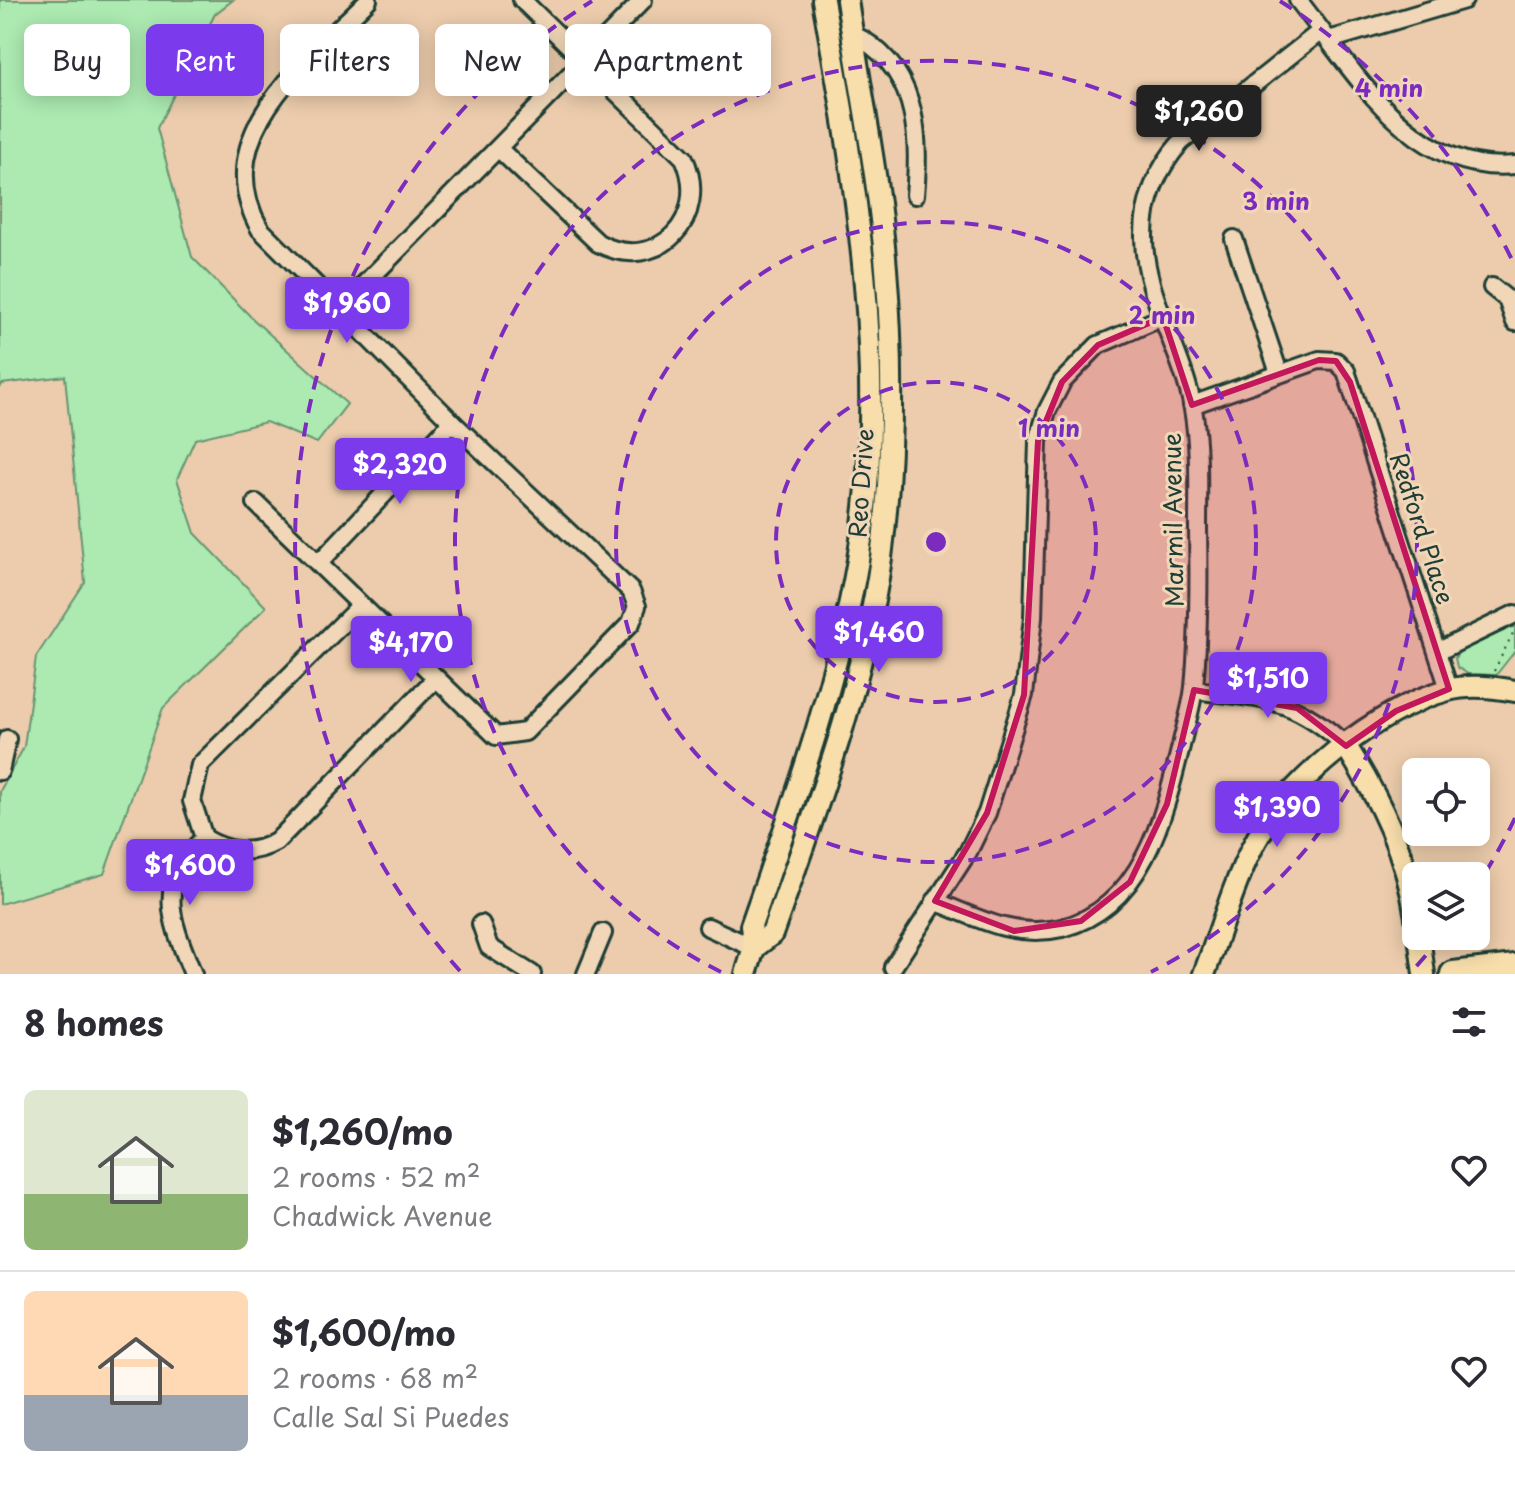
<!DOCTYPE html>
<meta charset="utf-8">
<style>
body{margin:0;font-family:"Playpen Sans",sans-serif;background:#f2f2f3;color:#2b2b33;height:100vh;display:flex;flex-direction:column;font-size:30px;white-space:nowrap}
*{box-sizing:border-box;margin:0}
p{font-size:26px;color:#7c7c81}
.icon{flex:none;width:44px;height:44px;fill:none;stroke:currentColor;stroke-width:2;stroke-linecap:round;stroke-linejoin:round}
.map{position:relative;height:974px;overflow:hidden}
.side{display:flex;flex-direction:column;background:#fff;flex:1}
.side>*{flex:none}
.top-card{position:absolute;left:24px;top:24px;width:800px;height:72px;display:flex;gap:16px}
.tools{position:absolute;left:1402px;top:758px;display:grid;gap:16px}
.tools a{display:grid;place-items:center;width:88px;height:88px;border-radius:12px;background:#fff;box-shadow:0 4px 20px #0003;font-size:40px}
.price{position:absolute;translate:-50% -68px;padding:0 18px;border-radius:8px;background:#7c3aed;color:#fff;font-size:26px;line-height:52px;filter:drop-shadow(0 2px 4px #0008)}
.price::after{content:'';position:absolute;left:50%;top:48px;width:24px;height:18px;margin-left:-12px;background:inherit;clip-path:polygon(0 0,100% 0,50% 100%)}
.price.active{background:#222;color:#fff}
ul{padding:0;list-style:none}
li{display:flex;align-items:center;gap:24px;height:200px;padding:0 24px}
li+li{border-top:2px solid #e1e1e2}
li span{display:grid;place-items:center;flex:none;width:224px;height:160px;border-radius:12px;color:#555}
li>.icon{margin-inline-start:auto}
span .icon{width:96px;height:96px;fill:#fffc;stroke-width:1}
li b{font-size:34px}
h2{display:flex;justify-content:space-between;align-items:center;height:96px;padding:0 24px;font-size:34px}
.tag{padding:0 28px;border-radius:12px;background:#fff;box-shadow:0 4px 20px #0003;font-size:28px;line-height:72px}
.tag.active{background:#7c3aed;color:#fff}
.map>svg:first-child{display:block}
</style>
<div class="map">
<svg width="1515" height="974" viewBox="0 0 1515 974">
<rect width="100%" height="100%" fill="#ecccac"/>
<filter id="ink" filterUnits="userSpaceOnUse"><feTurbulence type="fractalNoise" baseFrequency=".0125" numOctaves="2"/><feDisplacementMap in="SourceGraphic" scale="16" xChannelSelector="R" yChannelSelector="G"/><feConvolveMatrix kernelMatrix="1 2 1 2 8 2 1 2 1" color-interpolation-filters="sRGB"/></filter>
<g filter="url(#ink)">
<g fill="#aceab1" stroke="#669472" stroke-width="2">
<path d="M0 0H233L215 14 157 128 192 257 254 320 347 404 317 443 266 422 195 439 177 479 195 533 266 607 163 708 104 874 0 904V791L24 747 36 657 85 582 65 376 2 384 0 388Z"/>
<path d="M1515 626V651L1496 675 1468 674 1457 667 1455 658 1462 648Z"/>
</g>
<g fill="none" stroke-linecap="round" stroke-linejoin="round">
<g stroke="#1f3d34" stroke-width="22">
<g id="minor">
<path d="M1298 0C1353 69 1412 176 1515 165"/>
<path d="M852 34C916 64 921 132 915 195"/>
<path d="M1329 40 1464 0"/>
<path d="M499 149 598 243C658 275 711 217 684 158L522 0"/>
<path d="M1234 239 1279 373"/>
<path d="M1492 287 1507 299 1515 322"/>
<path d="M340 309 643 0"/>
<path d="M1192 405 1319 360 1336 361 1346 371 1449 689"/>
<path d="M256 503 496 736 525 732 631 623 637 606 631 591 452 422 260 229C206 134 309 60 368 0"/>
<path d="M319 563 452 422"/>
<path d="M1439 651 1515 614"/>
<path d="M1194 690C1263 699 1293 696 1346 746"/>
<path d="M0 771 7 739"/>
<path d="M204 838C228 852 250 856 276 842L435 679"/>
<path d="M204 838 192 801 200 765 360 606"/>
<path d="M935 901C977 918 1015 939 1062 928 1143 907 1164 816 1181 746 1185 727 1192 707 1194 687 1199 635 1199 582 1198 530 1198 489 1200 449 1193 409 1183 351 1143 294 1144 235 1144 199 1158 168 1181 142L1321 31"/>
<path d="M481 924 489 947 532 974"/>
<path d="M708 927 754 948"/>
<path d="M893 967 968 852 987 813 1024 695 1033 618 1038 441 1047 411 1062 382 1098 345 1163 317"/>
<path d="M193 974C170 917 155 886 204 838"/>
<path d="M586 974 603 933"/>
</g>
</g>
<g stroke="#1f3d34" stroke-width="26">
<g id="major">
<path d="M1346 746C1380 800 1407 855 1416 918"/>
<path d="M1419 936 1424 974"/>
<path d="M754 948 772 934C815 812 863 688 881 558 893 462 894 365 886 269 879 179 860 89 847 0"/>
<path d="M746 974 754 948 751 926C793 805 836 687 858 560 889 375 856 183 823 0"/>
<path d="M1204 974C1220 933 1232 887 1252 848 1284 783 1378 708 1448 690 1469 684 1494 687 1515 691"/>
</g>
</g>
<g stroke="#1f3d34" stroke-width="30">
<path id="highway" d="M1453 974 1515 967"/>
</g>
<path stroke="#1f3d34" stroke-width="2" stroke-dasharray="2 6" stroke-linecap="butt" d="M1494 671 1514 631"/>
<use href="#minor" stroke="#f1d7b8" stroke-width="16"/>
<use href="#major" stroke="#f8deab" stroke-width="20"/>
<use href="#highway" stroke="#f8deab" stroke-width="24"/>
</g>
</g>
<path fill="#c2185b" fill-opacity="0.2" stroke="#c2185b" stroke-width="6" stroke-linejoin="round" d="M1163 317 1192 405 1319 360 1336 361 1350 382 1449 689 1396 711 1346 746 1297 708 1194 690 1167 804 1130 882 1081 921 1014 931 935 901 987 813 1024 695 1038 441 1062 382 1098 345Z"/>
<g fill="none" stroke="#7b2cbf" stroke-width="4" stroke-dasharray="14 10">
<circle cx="936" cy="542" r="160"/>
<circle cx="936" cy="542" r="320"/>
<path d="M721 972A481 481 0 1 1 1151 972"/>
<path d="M1515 818A641 641 0 0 1 1477 886M1441 937A641 641 0 0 1 1412 971M460 971A641 641 0 0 1 592 1M1280 1A641 641 0 0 1 1515 266"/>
</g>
<g text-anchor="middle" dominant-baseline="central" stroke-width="6" stroke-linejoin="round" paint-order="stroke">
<g font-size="24" fill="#1f3d34" stroke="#f1d7b8">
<text transform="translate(860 483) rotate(-86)">Reo Drive</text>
<text transform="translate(1172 520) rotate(-91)">Marmil Avenue</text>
<text transform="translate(1423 528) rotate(72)">Redford Place</text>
</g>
</g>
<circle cx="936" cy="542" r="12" fill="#7b2cbf" stroke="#f1d7b8" stroke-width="4"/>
<g font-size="24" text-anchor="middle" font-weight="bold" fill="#7b2cbf" stroke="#f1d7b8" stroke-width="6" stroke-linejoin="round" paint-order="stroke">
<text x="1389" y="97">4 min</text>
<text x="1276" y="210">3 min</text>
<text x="1162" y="324">2 min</text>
<text x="1049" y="437">1 min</text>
</g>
</svg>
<div class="tools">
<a><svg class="icon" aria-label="locate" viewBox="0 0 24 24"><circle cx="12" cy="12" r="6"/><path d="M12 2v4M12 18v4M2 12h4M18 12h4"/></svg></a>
<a><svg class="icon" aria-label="layers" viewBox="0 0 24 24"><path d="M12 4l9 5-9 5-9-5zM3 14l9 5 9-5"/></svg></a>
</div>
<b class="price active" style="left:1199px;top:153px">$1,260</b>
<b class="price" style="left:347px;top:345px">$1,960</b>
<b class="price" style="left:400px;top:506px">$2,320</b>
<b class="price" style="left:879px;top:674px">$1,460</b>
<b class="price" style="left:411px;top:684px">$4,170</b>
<b class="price" style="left:1268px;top:720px">$1,510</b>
<b class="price" style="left:1277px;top:849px">$1,390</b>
<b class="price" style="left:190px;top:907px">$1,600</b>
<div class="top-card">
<a class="tag">Buy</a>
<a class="tag active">Rent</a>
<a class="tag">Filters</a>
<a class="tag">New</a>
<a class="tag">Apartment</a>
</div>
</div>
<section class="side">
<h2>8 homes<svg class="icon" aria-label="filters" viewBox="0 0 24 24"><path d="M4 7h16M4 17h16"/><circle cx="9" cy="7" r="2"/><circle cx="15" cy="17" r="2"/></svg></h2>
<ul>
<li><span style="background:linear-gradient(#dfe7d0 65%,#8fb573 0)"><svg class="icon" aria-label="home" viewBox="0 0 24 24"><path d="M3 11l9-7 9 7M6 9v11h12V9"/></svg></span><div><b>$1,260/mo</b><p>2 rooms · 52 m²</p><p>Chadwick Avenue</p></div><svg class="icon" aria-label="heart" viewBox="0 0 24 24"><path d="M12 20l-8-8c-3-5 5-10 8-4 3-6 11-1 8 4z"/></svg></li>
<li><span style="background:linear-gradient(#ffd9b3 65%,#9aa5b1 0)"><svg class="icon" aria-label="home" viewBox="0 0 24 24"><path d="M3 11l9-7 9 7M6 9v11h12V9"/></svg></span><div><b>$1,600/mo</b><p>2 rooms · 68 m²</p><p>Calle Sal Si Puedes</p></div><svg class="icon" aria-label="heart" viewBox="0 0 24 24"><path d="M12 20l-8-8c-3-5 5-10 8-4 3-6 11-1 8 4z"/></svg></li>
</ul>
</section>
